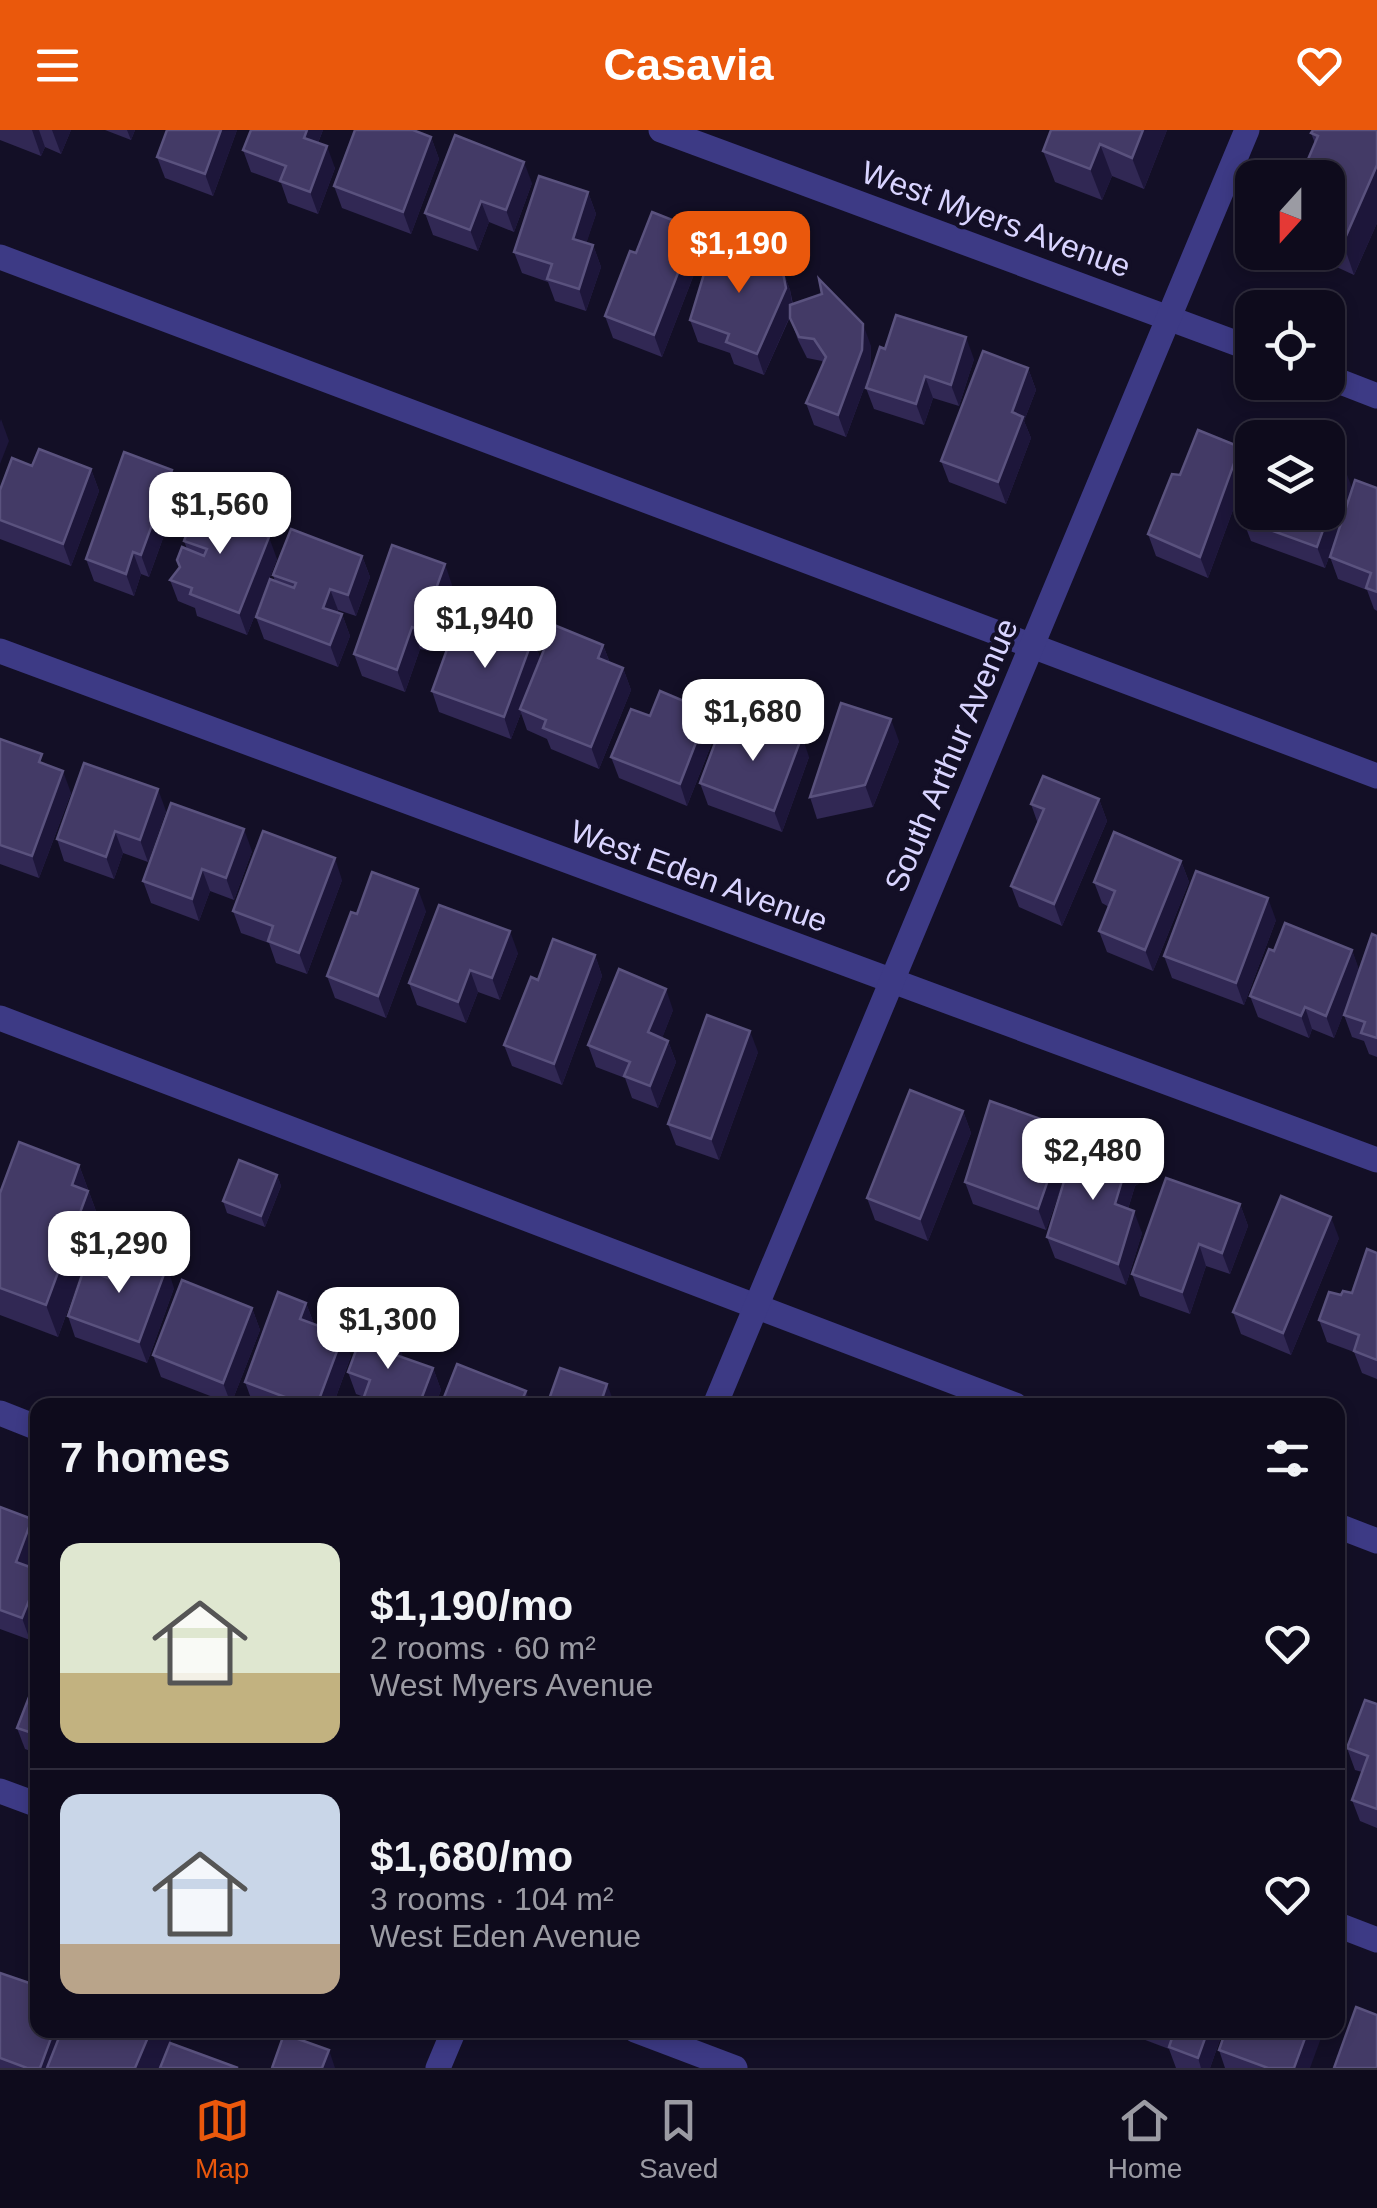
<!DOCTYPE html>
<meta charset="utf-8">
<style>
body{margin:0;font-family:Arial,sans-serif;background:#171425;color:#f1f3f6;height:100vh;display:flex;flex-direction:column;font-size:38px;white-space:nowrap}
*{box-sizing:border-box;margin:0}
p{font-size:32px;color:#9b9ba3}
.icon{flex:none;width:55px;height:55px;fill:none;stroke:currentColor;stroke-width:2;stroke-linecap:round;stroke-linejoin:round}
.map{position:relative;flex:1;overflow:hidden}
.sheet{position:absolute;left:30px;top:1268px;width:1315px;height:640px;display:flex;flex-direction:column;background:#0e0b1c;border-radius:20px;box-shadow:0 5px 15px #0003,0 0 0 2px #2e2b3b}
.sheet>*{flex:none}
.needle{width:65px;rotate:201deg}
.fabs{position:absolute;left:1235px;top:30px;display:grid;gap:20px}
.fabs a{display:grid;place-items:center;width:110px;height:110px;border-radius:20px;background:#0e0b1c;box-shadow:0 5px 15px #0003,0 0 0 2px #2e2b3b;font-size:50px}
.price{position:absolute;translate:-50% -85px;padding:0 22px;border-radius:20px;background:#fff;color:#222;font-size:32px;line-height:65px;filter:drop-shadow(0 2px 5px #0008)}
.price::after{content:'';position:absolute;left:50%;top:60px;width:30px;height:22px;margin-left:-15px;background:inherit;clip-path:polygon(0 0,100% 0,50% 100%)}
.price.selected{background:#ea580c;color:#fff}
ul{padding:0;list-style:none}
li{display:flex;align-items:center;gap:30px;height:250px;padding:0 30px}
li+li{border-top:2px solid #2e2b3b}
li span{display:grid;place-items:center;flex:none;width:280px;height:200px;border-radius:20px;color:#555}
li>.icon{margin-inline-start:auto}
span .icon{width:120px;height:120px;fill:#fffc;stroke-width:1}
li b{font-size:42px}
h2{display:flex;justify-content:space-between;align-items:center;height:120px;padding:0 30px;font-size:42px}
header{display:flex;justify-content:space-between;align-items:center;height:130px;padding:0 30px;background:#ea580c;color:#fff;font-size:45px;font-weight:800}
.dock{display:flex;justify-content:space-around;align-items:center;height:140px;border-top:2px solid #2e2b3b;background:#0e0b1c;font-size:28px;color:#9b9ba3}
.dock a{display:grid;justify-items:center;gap:5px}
.dock .selected{color:#ea580c}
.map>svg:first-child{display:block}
</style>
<header><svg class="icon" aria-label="menu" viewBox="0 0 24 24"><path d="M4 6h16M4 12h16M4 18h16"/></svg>Casavia<svg class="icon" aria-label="heart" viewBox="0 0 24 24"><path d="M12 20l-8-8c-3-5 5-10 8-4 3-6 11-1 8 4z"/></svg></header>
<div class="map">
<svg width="1377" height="1938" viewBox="0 0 1377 1938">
<rect width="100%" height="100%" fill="#130f26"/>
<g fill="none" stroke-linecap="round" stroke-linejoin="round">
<g stroke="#3d3a85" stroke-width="25">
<path d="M0 127 1377 646"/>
<path d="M0 888 1015 1275"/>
<path d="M1338 1396 1377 1411"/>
<path d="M0 1661 38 1675"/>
<path d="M635 1900 735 1938"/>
</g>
<g stroke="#3d3a85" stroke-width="25">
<path d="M661 0 1252 219"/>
<path d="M1328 247 1377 266"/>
<path d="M0 521 1377 1030"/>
<path d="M715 1275 1247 0"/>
<path d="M0 1283 38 1298"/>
<path d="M1338 1795 1377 1810"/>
<path d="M438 1938 454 1900"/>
</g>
</g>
<g fill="#312854">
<path d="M0 0H71L61 24 45 17 41 26 0 10Z"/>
<path d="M105 0H135L131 10Z"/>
<path d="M237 0 213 66 165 48 157 27Z"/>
<path d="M251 0H323L318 13 335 38 318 84 288 73 281 53 251 42 243 20Z"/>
<path d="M1167 0 1144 59 1112 46 1102 70 1055 52 1043 21Z"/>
<path d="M1377 0V93L1354 145 1304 122H1328V48L1311 3Z"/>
<path d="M431 7 439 29 411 104 342 78 334 56Z"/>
<path d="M532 53 514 102 489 92 478 121 433 105 425 83Z"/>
<path d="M588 62 596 84 586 113 593 115 601 137 586 181 555 171 548 152 522 143 514 122Z"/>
<path d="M703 121 662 227 613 208 605 186 636 123Z"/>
<path d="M782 138 790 160 793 174 871 216 870 242 846 307 814 295 806 273 823 233 822 231 807 228 798 210 790 187 764 245 734 234 730 223 698 212 690 190Z"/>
<path d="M885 219 974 229 959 276 933 268 924 295 874 279 866 258Z"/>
<path d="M1028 238 1036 260 1024 291 1031 308 1006 374 949 352 941 331Z"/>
<path d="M32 336 91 339 99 361 71 436 0 409V360Z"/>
<path d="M1248 339 1208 448 1156 426 1148 404 1180 345Z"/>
<path d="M172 340 180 361 149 447 141 444 134 466 94 451 86 429Z"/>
<path d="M1352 358H1377V481L1374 479 1367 460 1338 449 1330 427 1336 408 1325 438 1251 411 1243 390Z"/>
<path d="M234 393 277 429 247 505 197 486 195 478 178 471 170 450 180 437 187 419 184 411Z"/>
<path d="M362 426 370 447 356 486 338 480V482L342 484 350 506 338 537 264 509 256 487 275 451 273 445Z"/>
<path d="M452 455 429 521 420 519 405 562 362 546 354 524Z"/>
<path d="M533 508 540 528 603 515 610 533 623 538 631 560 599 639 551 619 547 609 527 600 521 583 511 609 439 582 432 561Z"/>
<path d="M0 609 46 635 71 663 39 748 0 734Z"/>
<path d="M713 610 687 676 619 648 611 627Z"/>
<path d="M899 611 873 677 817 689 810 667Z"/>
<path d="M809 627 782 702 708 675 700 653Z"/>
<path d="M1099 669 1107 691 1062 796 1019 777 1011 756 1038 694 1031 674Z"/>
<path d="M166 681 148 732 123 723 114 749 64 731 57 709Z"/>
<path d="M252 721 234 770 210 761 199 791 151 773 143 751Z"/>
<path d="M1181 731 1189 752 1153 841 1107 822 1099 801 1109 777 1102 773 1094 752Z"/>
<path d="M342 750 307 844 276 833 269 813 241 803 233 781Z"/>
<path d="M426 781 386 888 335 868 327 846 357 784Z"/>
<path d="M1276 790 1244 875 1172 848 1164 826Z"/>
<path d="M1377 806V927L1369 924 1364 911 1352 907 1344 885 1352 861 1334 908 1312 899 1309 908 1258 887 1250 866 1274 821 1352 820 1359 841Z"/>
<path d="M518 823 500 870 478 862 466 893 417 875 409 853Z"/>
<path d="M595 825 602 846 562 955 512 936 504 915 538 850Z"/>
<path d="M673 880 662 908 668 911 676 932 658 978 632 968 625 948 596 937 588 915Z"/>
<path d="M758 922 719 1030 676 1015 668 994Z"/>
<path d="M963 981 971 1003 928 1111 875 1090 867 1068Z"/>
<path d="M1066 998 1074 1020 1046 1100 973 1074 965 1052Z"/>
<path d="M79 1035 100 1092 58 1207 0 1185V1063Z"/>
<path d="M277 1045 281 1056 265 1097 227 1083 223 1071Z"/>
<path d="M1144 1050 1135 1056 1128 1079 1142 1103 1126 1155 1055 1128 1047 1107Z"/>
<path d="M1240 1074 1248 1096 1230 1144 1206 1136 1190 1184 1140 1166 1132 1144Z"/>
<path d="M1339 1108 1291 1225 1241 1204 1233 1182Z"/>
<path d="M1377 1123V1249L1362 1243 1354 1222 1327 1212 1319 1190 1341 1165 1352 1163Z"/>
<path d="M174 1158 147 1233 75 1207 68 1186Z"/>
<path d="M306 1173 314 1194 351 1226 333 1275 253 1274 245 1252Z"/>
<path d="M252 1178 260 1200 231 1274 161 1247 153 1225Z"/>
<path d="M396 1207 403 1228 433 1238 441 1260 435 1275H361L364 1267 356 1264 348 1242Z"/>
<path d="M0 1377 32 1389 38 1403V1418L30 1437V1510L0 1499Z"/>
<path d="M38 1544V1624L25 1619 17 1598Z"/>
<path d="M1377 1574V1698L1360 1691 1352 1670 1362 1642 1355 1640 1347 1618Z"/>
<path d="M0 1843 38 1900H175L160 1938H0Z"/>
<path d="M1137 1900H1222L1223 1901 1210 1938H1176L1169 1919 1140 1908Z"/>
<path d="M1219 1920 1310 1938H1225Z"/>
</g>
<g fill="#1d163a">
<path d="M32 0H39L45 17 41 26Z"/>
<path d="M52 0H71L61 24Z"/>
<path d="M127 0H135L131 10Z"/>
<path d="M221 0H237L213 66 205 44Z"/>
<path d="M307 0H323L311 30 304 8Z"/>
<path d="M1143 0H1167L1144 59 1132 28Z"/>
<path d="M431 7 439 29 411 104 403 82Z"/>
<path d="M1100 14 1112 46 1102 70 1090 39Z"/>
<path d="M327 16 335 38 318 84 310 62Z"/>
<path d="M524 32 532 53 514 102 506 80Z"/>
<path d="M1377 35V93L1354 145 1343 113Z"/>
<path d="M588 62 596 84 581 130 573 109Z"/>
<path d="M481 71 489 92 478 121 470 100Z"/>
<path d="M695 99 703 121 662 227 654 205Z"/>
<path d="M593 115 601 137 586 181 579 159Z"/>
<path d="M782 138 790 160 793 179 764 245 757 224Z"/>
<path d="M863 194 871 216 870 242 846 307 838 285Z"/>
<path d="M966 207 974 229 959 276 951 255Z"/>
<path d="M1028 238 1036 260 1024 291 1031 308 1006 374 998 352 1012 282Z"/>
<path d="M925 246 933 268 924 295 916 274Z"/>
<path d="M1 289 9 311 0 334V292Z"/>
<path d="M1240 317 1248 339 1208 448 1200 427Z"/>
<path d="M91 339 99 361 71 436 63 414Z"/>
<path d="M1345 339 1353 361 1325 438 1317 417Z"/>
<path d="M172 340 180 361 149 447 141 425Z"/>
<path d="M228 377 236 398 224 389Z"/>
<path d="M269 407 277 429 247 505 239 483Z"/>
<path d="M133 422 141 444 134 466 126 444Z"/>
<path d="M362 426 370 447 356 486 348 465Z"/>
<path d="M445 434 452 455 429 521 421 500Z"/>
<path d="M330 459 338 480 331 499 323 478Z"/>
<path d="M342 484 350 506 338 537 330 515Z"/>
<path d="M412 497 420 519 405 562 397 540Z"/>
<path d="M533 508 541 530 520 579 521 583 511 609 504 587Z"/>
<path d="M603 515 611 536 598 528Z"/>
<path d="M623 538 631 560 599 639 591 617Z"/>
<path d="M705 589 713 610 687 676 680 654Z"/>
<path d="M891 589 899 611 873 677 865 655Z"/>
<path d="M802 606 809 627 782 702 774 681Z"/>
<path d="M63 641 71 663 39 748 32 726Z"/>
<path d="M158 659 166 681 148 732 140 710Z"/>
<path d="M1099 669 1107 691 1062 796 1054 774Z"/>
<path d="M244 699 252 721 234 770 226 748Z"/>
<path d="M115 701 123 723 114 749 106 727Z"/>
<path d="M335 728 342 750 307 844 299 823Z"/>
<path d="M1181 731 1189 752 1153 841 1145 820Z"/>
<path d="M202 739 210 761 199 791 192 769Z"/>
<path d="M418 759 426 781 386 888 378 866Z"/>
<path d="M1268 768 1276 790 1244 875 1236 853Z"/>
<path d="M510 801 518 823 500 870 492 848Z"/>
<path d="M1352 820 1360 842 1334 908 1326 886Z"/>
<path d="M595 825 602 846 562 955 554 934Z"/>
<path d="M470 840 478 862 466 893 458 872Z"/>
<path d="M666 859 673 880 656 924 648 902Z"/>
<path d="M1305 877 1312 899 1309 908 1301 886Z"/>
<path d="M750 901 758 922 719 1030 711 1009Z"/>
<path d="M668 911 676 932 658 978 650 956Z"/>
<path d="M963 981 971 1003 928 1111 920 1089Z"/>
<path d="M1066 998 1074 1020 1046 1100 1038 1079Z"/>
<path d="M1136 1028 1144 1050 1135 1056 1123 1095 1115 1074 1127 1034Z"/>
<path d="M79 1035 100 1092 58 1207 46 1175 72 1055Z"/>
<path d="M277 1045 281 1056 265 1097 261 1086Z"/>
<path d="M1240 1074 1248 1096 1230 1144 1222 1123Z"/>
<path d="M1134 1081 1142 1103 1126 1155 1118 1134Z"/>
<path d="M1331 1087 1339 1108 1291 1225 1283 1203Z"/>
<path d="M1199 1114 1206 1136 1190 1184 1182 1162Z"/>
<path d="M167 1136 174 1158 147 1233 139 1212Z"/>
<path d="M306 1173 314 1194 300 1189Z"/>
<path d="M252 1178 260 1200 231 1274 223 1253Z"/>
<path d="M343 1205 351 1226 333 1275H317Z"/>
<path d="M396 1207 404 1229 390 1223Z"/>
<path d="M433 1238 441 1260 435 1275H419Z"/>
<path d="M607 1254 615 1275H600Z"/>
<path d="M526 1261 531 1275H520Z"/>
<path d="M32 1389 38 1403V1418L24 1454 16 1432Z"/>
<path d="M38 1448V1491L30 1510 22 1488Z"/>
<path d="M1338 1540 1345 1560 1338 1579Z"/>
<path d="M54 1900H69L56 1938H40Z"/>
<path d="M151 1900H175L160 1938H135Z"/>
<path d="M1208 1900 1223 1901 1210 1938H1201L1198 1928Z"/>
<path d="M1308 1900H1324L1310 1938H1294Z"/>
<path d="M329 1920 335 1938H322Z"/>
</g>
<g fill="#433a66" stroke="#5a527e" stroke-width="2.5">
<path d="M167 0H221L205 44 157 27Z"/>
<path d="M251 0H307L304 8 327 16 310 62 280 51 286 36 243 20Z"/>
<path d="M355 0H413L431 7 403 82 334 56Z"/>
<path d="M1051 0H1143L1132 28 1100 14 1090 39 1043 21Z"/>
<path d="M1313 0H1377V35L1343 113 1328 107V48H1300L1318 6 1311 3Z"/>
<path d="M455 5 524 32 506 80 481 71 470 100 425 83Z"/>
<path d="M539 46 588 62 573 109 593 115 579 159 547 149 552 134 514 122Z"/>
<path d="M652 82 695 99 654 205 605 186 630 121 636 123Z"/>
<path d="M714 111 782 138 786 158 757 224 726 212 729 204 690 190Z"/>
<path d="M819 149 863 194 862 220 838 285 806 273 826 227 814 209 799 207 790 188V175L822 164Z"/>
<path d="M896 185 966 207 951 255 925 246 916 274 866 258 880 217 885 219Z"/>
<path d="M983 221 1028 238 1012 282 1023 287 998 352 941 331Z"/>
<path d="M1198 300 1240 317 1200 427 1148 404 1172 344 1180 345Z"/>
<path d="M39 319 91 339 63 414 0 390V360L12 328 32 336Z"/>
<path d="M124 322 172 340 141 425 133 422 126 444 86 429Z"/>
<path d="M1328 332 1345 339 1317 417 1243 390 1252 360V382H1328Z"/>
<path d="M1355 350 1377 358V462L1366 458 1371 443 1330 427Z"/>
<path d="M201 366 228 377 224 389 269 407 239 483 190 464 192 458 170 450 180 437 177 430 182 417 204 426 207 419 184 411Z"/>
<path d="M291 399 362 426 348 465 330 459 323 478 342 484 330 515 256 487 270 449 294 458 296 453 273 445Z"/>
<path d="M392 415 445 434 421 500 412 497 397 540 354 524Z"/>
<path d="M495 494 533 508 504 587 432 561 450 511 483 523Z"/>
<path d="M554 495 603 515 598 528 623 538 591 617 543 598 546 590 520 579Z"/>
<path d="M660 561 698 577 705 589 680 654 611 627 631 579 650 586Z"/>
<path d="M841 573 891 589 865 655 810 667Z"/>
<path d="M750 587 802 606 774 681 700 653 718 605 741 613Z"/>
<path d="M0 609 42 624 39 632 63 641 32 726 0 715Z"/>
<path d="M84 633 158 659 140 710 115 701 106 727 57 709Z"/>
<path d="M1043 646 1099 669 1054 774 1011 756 1044 679 1031 674Z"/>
<path d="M171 673 244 699 226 748 202 739 192 769 143 751Z"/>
<path d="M263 701 335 728 299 823 268 811 273 796 233 781Z"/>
<path d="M1114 702 1181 731 1145 820 1099 801 1115 761 1094 752Z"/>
<path d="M1196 741 1268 768 1236 853 1164 826Z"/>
<path d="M372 742 418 759 378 866 327 846 351 782 357 784Z"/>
<path d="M439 775 510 801 492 848 470 840 458 872 409 853Z"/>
<path d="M1285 793 1352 820 1326 886 1305 877 1301 886 1250 866 1269 819 1274 821Z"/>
<path d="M1372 804 1377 806V908L1361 903 1365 892 1344 885Z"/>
<path d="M553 809 595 825 554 934 504 915 531 847 538 850Z"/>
<path d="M619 839 666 859 648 902 668 911 650 956 624 946 630 932 588 915Z"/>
<path d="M707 885 750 901 711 1009 668 994Z"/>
<path d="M910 960 963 981 920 1089 867 1068Z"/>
<path d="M990 971 1066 998 1038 1079 965 1052Z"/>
<path d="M1077 1009 1136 1028 1127 1034 1115 1074 1134 1081 1118 1134 1047 1107Z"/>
<path d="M19 1012 79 1035 72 1055 88 1061 46 1175 0 1158V1063Z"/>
<path d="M239 1030 277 1045 261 1086 223 1071Z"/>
<path d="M1166 1048 1240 1074 1222 1123 1199 1114 1182 1162 1132 1144Z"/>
<path d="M1281 1066 1331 1087 1283 1203 1233 1182Z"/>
<path d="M119 1119 167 1136 139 1212 68 1186 84 1139 108 1148Z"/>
<path d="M1367 1119 1377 1123V1230L1354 1221 1359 1205 1319 1190 1329 1162 1341 1165 1343 1161 1352 1163Z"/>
<path d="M182 1150 252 1178 223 1253 153 1225Z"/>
<path d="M278 1162 306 1173 300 1189 343 1205 317 1275H306L245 1252Z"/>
<path d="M365 1196 396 1207 390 1223 433 1238 419 1275H361L370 1250 348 1242Z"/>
<path d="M457 1234 526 1261 520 1275H441Z"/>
<path d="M560 1238 607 1254 600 1275H547Z"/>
<path d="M0 1377 32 1389 16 1432 38 1440V1448L22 1488 0 1480Z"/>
<path d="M38 1544V1605L17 1598Z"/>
<path d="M1365 1570 1377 1574V1679L1352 1670 1368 1626 1347 1618Z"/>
<path d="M0 1843 38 1856V1900H54L40 1938H27L0 1928Z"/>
<path d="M1356 1877 1377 1885V1938H1334Z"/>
<path d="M62 1900H151L135 1938H47Z"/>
<path d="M1170 1900H1208L1198 1928 1169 1917 1174 1902Z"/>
<path d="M1226 1900H1308L1294 1938H1268L1219 1920Z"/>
<path d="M284 1904 329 1920 322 1938H272Z"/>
<path d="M170 1913 238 1938H160Z"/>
</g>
<g text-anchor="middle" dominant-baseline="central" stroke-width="8" stroke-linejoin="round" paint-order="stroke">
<g font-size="32" fill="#d9d4ff" stroke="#130f26">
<text transform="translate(996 89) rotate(20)">West Myers Avenue</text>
<text transform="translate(951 625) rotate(-67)">South Arthur Avenue</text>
<text transform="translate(699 746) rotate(20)">West Eden Avenue</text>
</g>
</g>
</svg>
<div class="fabs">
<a><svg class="needle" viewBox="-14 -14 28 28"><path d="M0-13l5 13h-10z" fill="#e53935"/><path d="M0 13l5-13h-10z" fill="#9b9ba3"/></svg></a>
<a><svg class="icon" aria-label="locate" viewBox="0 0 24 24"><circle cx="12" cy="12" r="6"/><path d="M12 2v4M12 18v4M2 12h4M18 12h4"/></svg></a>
<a><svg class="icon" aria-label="layers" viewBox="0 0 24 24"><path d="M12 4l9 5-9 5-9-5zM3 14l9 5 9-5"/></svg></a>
</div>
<b class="price selected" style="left:739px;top:166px">$1,190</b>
<b class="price" style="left:220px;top:427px">$1,560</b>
<b class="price" style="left:485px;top:541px">$1,940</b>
<b class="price" style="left:753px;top:634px">$1,680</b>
<b class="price" style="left:1093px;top:1073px">$2,480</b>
<b class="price" style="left:119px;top:1166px">$1,290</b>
<b class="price" style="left:388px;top:1242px">$1,300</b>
<section class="sheet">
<h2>7 homes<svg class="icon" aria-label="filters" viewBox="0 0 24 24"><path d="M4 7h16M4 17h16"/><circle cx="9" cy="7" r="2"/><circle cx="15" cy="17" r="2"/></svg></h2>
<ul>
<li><span style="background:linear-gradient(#dfe7d0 65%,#c2b280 0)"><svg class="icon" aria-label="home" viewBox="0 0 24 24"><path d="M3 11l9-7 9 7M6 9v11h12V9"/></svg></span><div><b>$1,190/mo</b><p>2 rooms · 60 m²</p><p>West Myers Avenue</p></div><svg class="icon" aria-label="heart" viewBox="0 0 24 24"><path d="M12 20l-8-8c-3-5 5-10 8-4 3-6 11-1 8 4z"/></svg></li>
<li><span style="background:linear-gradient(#c9d6e8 75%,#b9a48a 0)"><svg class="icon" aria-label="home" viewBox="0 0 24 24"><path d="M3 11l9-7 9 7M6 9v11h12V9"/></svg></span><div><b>$1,680/mo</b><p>3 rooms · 104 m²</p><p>West Eden Avenue</p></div><svg class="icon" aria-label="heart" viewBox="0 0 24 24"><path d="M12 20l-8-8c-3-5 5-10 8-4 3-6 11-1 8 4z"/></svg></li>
</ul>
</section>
</div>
<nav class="dock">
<a class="selected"><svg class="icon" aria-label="map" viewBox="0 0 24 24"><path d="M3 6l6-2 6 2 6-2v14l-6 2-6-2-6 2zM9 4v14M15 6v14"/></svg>Map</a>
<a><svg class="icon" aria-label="saved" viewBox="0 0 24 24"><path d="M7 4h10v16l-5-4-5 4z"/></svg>Saved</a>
<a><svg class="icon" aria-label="home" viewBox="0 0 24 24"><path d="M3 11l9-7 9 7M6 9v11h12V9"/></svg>Home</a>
</nav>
